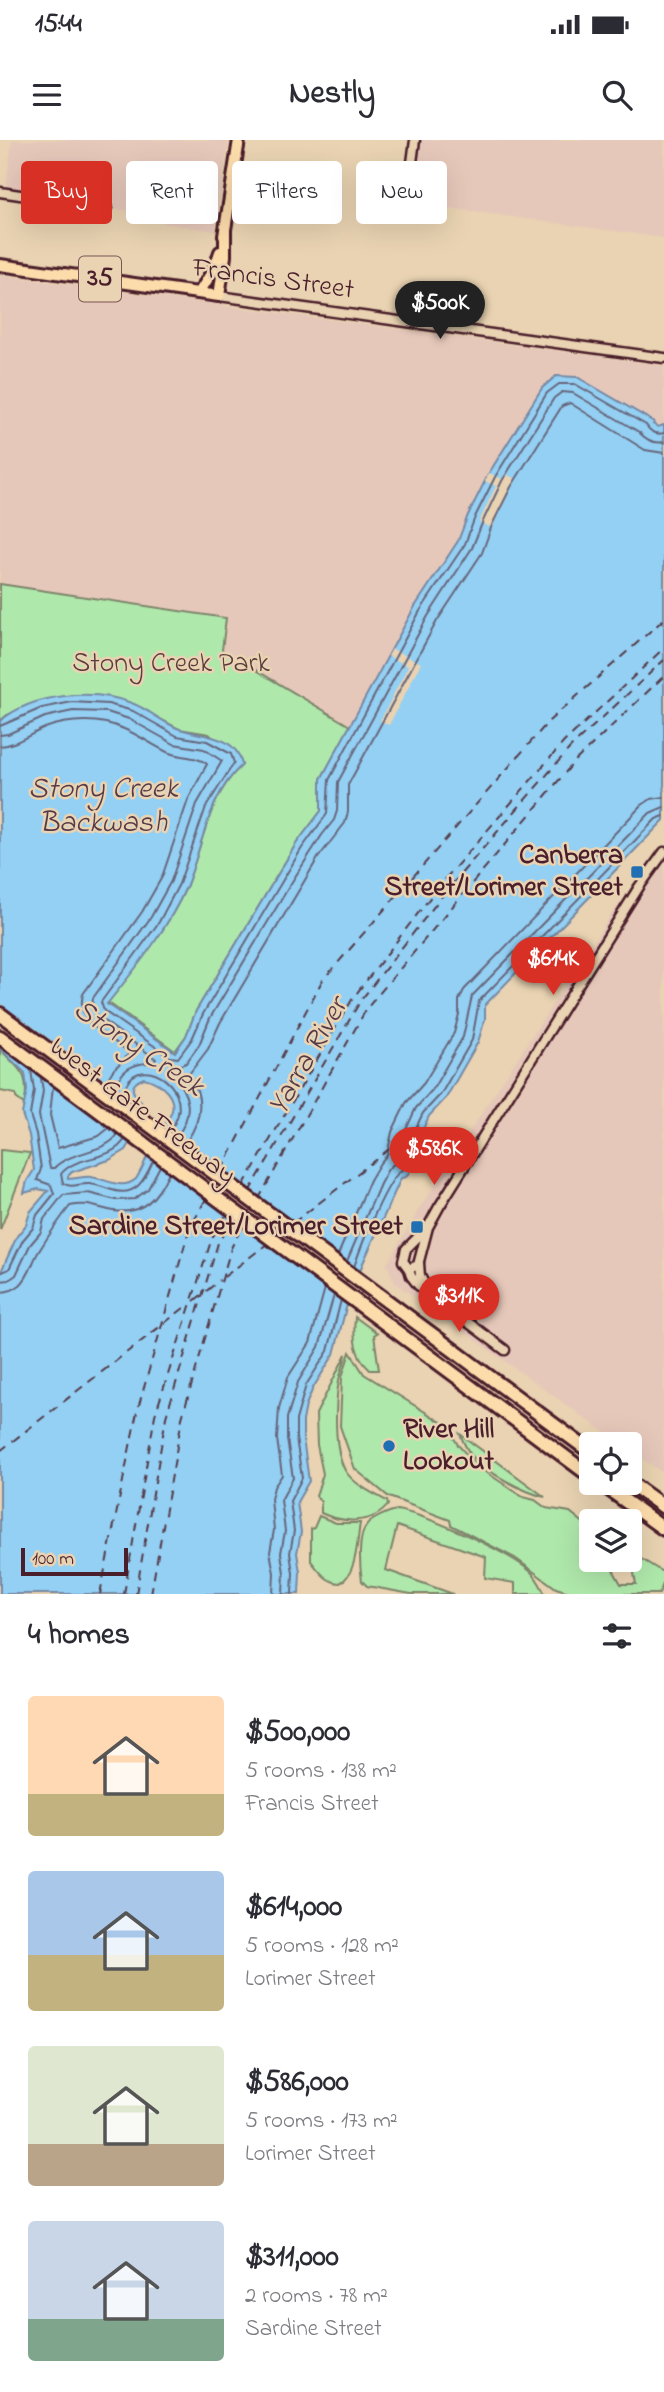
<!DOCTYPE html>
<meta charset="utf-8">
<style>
body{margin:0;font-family:"Indie Flower",sans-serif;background:#f2f2f3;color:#2b2b33;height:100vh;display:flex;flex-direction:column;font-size:26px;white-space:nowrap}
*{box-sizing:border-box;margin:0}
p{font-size:23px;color:#7c7c81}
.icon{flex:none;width:38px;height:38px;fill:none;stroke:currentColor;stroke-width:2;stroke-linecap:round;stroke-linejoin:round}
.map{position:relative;height:1454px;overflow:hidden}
.drawer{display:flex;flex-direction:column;background:#fff;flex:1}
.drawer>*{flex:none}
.guide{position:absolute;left:21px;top:21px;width:623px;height:63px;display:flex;gap:14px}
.fabs{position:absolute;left:579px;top:1292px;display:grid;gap:14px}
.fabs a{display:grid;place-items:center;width:63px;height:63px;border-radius:7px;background:#fff;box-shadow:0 7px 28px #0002;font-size:35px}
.scale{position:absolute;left:21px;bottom:18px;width:107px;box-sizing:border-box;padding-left:7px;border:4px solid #4a1f2b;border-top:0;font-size:19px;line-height:24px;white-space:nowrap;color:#4a1f2b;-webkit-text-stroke:5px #e9d3b2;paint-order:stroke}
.price{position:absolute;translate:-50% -60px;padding:0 16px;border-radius:24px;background:#d93025;color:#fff;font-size:23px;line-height:46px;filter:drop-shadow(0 2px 4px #0008)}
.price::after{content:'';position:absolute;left:50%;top:42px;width:21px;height:16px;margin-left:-10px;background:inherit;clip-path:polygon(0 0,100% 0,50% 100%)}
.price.selected{background:#222;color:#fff}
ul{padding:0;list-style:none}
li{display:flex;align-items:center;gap:21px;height:175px;padding:0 28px}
li span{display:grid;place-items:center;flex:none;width:196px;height:140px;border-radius:7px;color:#555}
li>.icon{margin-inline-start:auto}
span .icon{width:84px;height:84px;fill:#fffc;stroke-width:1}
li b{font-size:30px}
h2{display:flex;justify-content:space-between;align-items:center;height:84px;padding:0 28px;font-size:30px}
.tag{padding:0 24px;border-radius:7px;background:#fff;box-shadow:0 7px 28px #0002;font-size:24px;line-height:63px}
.tag.selected{background:#d93025;color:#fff}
.status{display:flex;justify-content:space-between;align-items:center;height:49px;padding:0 35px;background:#fff;direction:ltr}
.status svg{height:19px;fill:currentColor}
header{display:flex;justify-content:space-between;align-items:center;height:91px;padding:0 28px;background:#fff;font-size:32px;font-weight:700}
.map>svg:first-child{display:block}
</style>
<div class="status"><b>15:44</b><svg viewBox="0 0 49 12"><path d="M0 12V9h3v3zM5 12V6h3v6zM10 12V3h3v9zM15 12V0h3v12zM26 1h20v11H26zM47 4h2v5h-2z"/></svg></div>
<header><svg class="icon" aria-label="menu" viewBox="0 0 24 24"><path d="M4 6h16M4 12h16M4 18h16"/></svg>Nestly<svg class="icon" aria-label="search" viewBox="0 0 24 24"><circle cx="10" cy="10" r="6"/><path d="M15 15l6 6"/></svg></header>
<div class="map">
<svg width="664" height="1454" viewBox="0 0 664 1454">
<rect width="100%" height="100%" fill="#e9d3b2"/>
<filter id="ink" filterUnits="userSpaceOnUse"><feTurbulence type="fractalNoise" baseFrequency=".0143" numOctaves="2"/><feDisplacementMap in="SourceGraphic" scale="14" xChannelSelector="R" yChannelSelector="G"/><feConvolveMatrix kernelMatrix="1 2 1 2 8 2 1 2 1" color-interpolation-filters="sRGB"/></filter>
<g filter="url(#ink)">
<g fill="#e6c8ba">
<path d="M12 0H229L215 91 163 83 164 75 5 56Z"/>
<path d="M418 0H664V98L426 65 423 62 413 60 410 57Z"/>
<path d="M0 135 664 225V285L651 287 653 281 577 237 542 247 489 333 468 375 458 401 414 468 350 586 222 510 226 478 0 444Z"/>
<path d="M664 709V1334L630 1310V1304H621L395 1143 387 1124 419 1069 611 775Z"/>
</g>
<g fill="#afe8ab" stroke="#7c846b" stroke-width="2">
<path d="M0 444 226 478 222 510 350 586 321 639V671L296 704 196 871 186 896 175 911 106 861 114 855C139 821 169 786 186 747 203 706 207 657 242 625L209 594 179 589 158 578 72 555 40 562 7 575 0 581Z"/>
<path d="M0 909C21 932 29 931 25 965L16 958V954L0 951Z"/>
<path d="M1 1010 30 1013 0 1090V1011Z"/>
<path d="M355 1177 377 1193 374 1195 379 1230H370C354 1215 353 1198 355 1177Z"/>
<path d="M350 1212 364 1234 446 1285 458 1305 477 1326 523 1357 535 1360 546 1368 570 1372 591 1389 592 1419H607L621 1444H636L630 1412 664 1433V1441L659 1454H575L556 1448 515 1418 451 1385 450 1380 389 1357 355 1329 340 1286 342 1237Z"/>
<path d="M346 1214C345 1223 341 1231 339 1240 335 1264 333 1311 346 1332 355 1345 374 1354 387 1361L388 1365C372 1385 342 1383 321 1373V1362L316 1356 323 1334 317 1305 316 1274Z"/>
<path d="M460 1294 545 1357C524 1352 485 1332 471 1315 466 1309 463 1301 460 1294Z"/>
<path d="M397 1370C430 1376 504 1410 530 1431 537 1437 541 1446 545 1454H515V1443L485 1438 486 1417 397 1386 386 1430 453 1454H411L367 1446 362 1441C360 1428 357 1396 367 1385 371 1379 390 1371 397 1370Z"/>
<path d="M319 1376 336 1383H360C357 1401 357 1434 340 1443 326 1442 320 1432 311 1421V1389L314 1388Z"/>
</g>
<path fill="#93d0f4" stroke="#7689a4" stroke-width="2" fill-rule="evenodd" d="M556 236 577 237 654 282 653 284 658 287 664 285V680L485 865V879L478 902 446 958 429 976 417 1002 409 1033 406 1037 401 1038 363 1123 346 1168 334 1214 313 1248 306 1265 303 1281V1298L309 1341 297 1362 301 1392 297 1413 300 1432 299 1454H0V1134L17 1096 26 1085 30 1072 48 1051 38 1049 24 1053 27 1041 34 1030 29 995 22 974 27 950 25 933 0 909V581C34 553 94 548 134 564 149 570 162 582 177 588 200 597 236 593 242 625 207 657 203 706 186 747 168 789 136 828 107 864L175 912 186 896 196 871 296 704 321 671V639L414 468 458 401 468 375 489 333 542 248ZM144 938C154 940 160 944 167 952 182 970 163 984 155 999 148 1012 144 1027 136 1039 122 1051 107 1039 91 1037 84 1036 76 1039 68 1039V1036L72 1032 109 1020 126 1010 149 972C141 959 120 948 144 938Z"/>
<g fill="#e9d3b2">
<path d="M489 333 502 339 505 334 516 339 492 388 479 382 496 346 485 341Z"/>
<path d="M392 509 421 523 389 585 380 581 408 526 388 516Z"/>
<path d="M0 863 152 974 133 1006 0 907Z"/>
<path d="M163 983 363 1133 350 1168 144 1014 152 996Z"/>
</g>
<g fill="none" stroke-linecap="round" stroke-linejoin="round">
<g stroke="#67667b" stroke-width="2">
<path d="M0 586 42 568 72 562 108 564 133 571 177 596 207 601 231 614 234 623 206 667 179 744 159 782 101 862 104 871 170 917 178 918 192 899 203 874 302 708 327 674 329 640 420 471 465 404 475 377 495 337 547 253 559 244H575L646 285C650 292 656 295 664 293"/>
<path d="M0 595 8 594 45 577 73 571 107 572 129 579 174 604 204 609 222 621 197 664 171 741 151 777 93 858 92 868 97 876 156 919 153 923C135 922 116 930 118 951"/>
<path d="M0 606C16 605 30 594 45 588 69 579 101 578 124 589 139 595 152 605 167 612 180 618 196 615 207 624L188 660 162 737 142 772 83 854C75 885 110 895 129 913 122 925 111 926 107 943"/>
<path d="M41 938 43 951 39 975 50 1028H54C71 1010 105 1014 118 994"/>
<path d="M53 946 50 975 58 1008 99 996 109 988"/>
<path d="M129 960 126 945C142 911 201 951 170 990"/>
<path d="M177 996C195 972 189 953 171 933L170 929 186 923 199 905 210 878 293 740 322 695 334 680 337 671 338 642 428 476 472 408 483 381 502 341 554 258 562 252 573 253 639 292C646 300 654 304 664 302"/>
<path d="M125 999C111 1022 77 1014 61 1034L63 1043C71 1049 80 1043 90 1044 98 1045 105 1048 112 1050 136 1058 145 1039 153 1021"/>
<path d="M186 1002C197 987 203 969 197 950 195 945 191 940 189 934L208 909 220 883 318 718 345 683 348 672V645L437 481 482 413 492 385 511 347 562 266 570 263 645 310 664 313"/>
<path d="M338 1115 370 1040 380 1023 387 1015 392 992 406 963 424 943 454 893 459 874V860L464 850 642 665 651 659 664 657"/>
<path d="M347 1121 380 1044 388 1029 396 1022 402 998 416 968 433 949 463 897 472 856 650 673 664 667"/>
<path d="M354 1127C361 1106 387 1038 403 1029L410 1000 423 973 441 954 472 900 479 861 656 679 664 676"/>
<path d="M0 1133 9 1129 23 1100 33 1088 37 1075 54 1054 51 1045 37 1040 41 1029 36 994 30 975 34 950 31 930"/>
<path d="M0 1141 9 1140 16 1135 30 1105 41 1092 44 1079 63 1055 88 1053 116 1060 135 1059 148 1049 160 1026"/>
<path d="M0 1152C8 1152 14 1150 20 1145 30 1136 32 1122 39 1111 49 1095 58 1081 70 1066 89 1062 95 1068 114 1071 143 1075 158 1057 169 1032"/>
<path d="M273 1454 274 1433 270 1412 274 1390 271 1359 274 1347 282 1335 277 1299 279 1268 288 1237 310 1203 325 1148"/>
<path d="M283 1454 284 1433 281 1413 285 1391 281 1360 293 1338 287 1299V1278L298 1242 319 1207 334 1155"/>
<path d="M292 1454 293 1433 290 1413 294 1391 290 1361 302 1338 296 1298V1280L306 1245 328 1211 341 1160"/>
</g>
<g stroke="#553a49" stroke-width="2" stroke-dasharray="9 7" stroke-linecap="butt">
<path d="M221 1031 322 841 549 581 664 479"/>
<path d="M243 1046 353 858 439 746 564 602 664 508"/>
<path d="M249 1052 361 860 446 751 570 608 664 520"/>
<path d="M258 1060 367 868 575 621 664 536"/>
<path d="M293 1083 406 996"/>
<path d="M224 1137 267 1104"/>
<path d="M194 1161 220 1140"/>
<path d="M0 1311 189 1164"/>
<path d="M100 1454 137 1272 189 1090 207 1057"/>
<path d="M124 1454 155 1275 212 1098 228 1072"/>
<path d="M136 1454 166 1277 218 1103 234 1077"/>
<path d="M151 1454 182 1278 231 1108 244 1083"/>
</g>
<g stroke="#4a1f2b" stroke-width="13">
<g id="minor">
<path d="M0 52 107 68"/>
<path d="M406 68 415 0"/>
<path d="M219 156 664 218"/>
<path d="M428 1087 406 1109 403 1121 409 1129 418 1125 428 1087 439 1067 639 747 664 712"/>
<path d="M419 1123 420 1136 427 1149"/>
<path d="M409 1129 411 1136 418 1145 505 1210"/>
</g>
</g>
<g stroke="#4a1f2b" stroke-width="16">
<g id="major">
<path d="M224 96 239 0"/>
<path d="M0 125 219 156 225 116V91"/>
<path d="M199 153 215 127 220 112"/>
</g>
</g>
<g stroke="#4a1f2b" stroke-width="18">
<g id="highway">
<path d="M0 874 592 1313"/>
<path d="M0 897 592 1337"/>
<path d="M599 1342 664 1389"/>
<path d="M629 1342 664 1367"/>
</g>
</g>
<use href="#minor" stroke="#e9d3b2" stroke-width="8"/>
<use href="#major" stroke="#fddcac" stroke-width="10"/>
<use href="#highway" stroke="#fddcac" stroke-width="12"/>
</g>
</g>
<g fill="#1f6fb2" stroke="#e9d3b2" stroke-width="2.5">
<rect x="630" y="725" width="14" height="14" rx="3.5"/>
<rect x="410" y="1080" width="14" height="14" rx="3.5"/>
<circle cx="389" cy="1306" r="7"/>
</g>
<g text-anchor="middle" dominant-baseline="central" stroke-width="5" stroke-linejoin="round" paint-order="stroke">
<rect fill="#e9d3b2" stroke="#7a5554" stroke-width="2" x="79" y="116.5" width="42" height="45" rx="5"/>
<g font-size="26" font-weight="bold" fill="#4a1f2b">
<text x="100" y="139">35</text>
</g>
<g font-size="28" fill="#4a1f2b" stroke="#e9d3b2">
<text transform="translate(273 140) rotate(8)">Francis Street</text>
<text transform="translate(142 972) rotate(37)">West Gate Freeway</text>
</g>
<g font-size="28" fill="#593d3e" stroke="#e9d3b2">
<text x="171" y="524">Stony Creek Park</text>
</g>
<g font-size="28" font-weight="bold" fill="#4a1f2b" stroke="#e9d3b2" text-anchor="end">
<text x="623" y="716">Canberra<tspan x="623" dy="32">Street/Lorimer Street</tspan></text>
<text x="403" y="1087">Sardine Street/Lorimer Street</text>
<text x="403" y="1290" text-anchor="start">River Hill<tspan x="403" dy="32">Lookout</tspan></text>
</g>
<g font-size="30" font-style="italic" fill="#553a49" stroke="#e9d3b2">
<text x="103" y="650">Stony Creek<tspan x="103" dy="34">Backwash</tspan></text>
<text transform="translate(138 909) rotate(34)">Stony Creek</text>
<text transform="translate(309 917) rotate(-60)">Yarra River</text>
</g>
</g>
</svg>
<div class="fabs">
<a><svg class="icon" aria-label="locate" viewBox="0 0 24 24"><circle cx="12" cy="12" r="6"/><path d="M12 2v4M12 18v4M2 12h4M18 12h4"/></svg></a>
<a><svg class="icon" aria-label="layers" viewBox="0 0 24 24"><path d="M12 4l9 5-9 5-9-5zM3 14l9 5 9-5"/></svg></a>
</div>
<div class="scale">100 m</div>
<b class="price selected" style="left:440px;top:201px">$500K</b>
<b class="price" style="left:553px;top:857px">$614K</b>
<b class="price" style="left:434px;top:1047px">$586K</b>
<b class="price" style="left:459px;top:1194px">$311K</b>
<div class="guide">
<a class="tag selected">Buy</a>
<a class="tag">Rent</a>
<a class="tag">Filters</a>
<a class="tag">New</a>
</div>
</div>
<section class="drawer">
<h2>4 homes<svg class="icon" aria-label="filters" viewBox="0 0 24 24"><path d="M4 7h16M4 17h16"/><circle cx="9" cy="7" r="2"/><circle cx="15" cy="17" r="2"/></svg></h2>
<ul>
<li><span style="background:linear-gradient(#ffd9b3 70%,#c2b280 0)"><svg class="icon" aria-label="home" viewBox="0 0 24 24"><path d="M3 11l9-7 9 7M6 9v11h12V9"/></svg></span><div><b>$500,000</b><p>5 rooms · 138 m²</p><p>Francis Street</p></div></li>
<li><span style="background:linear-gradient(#a9c7e8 60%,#c2b280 0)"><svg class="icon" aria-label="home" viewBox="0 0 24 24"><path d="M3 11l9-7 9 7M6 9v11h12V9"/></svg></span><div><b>$614,000</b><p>5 rooms · 128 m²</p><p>Lorimer Street</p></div></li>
<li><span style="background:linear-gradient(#dfe7d0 70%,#b9a48a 0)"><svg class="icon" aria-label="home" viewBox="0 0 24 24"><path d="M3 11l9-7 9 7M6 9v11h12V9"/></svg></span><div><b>$586,000</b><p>5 rooms · 173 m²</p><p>Lorimer Street</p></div></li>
<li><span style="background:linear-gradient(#c9d6e8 70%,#7fa58c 0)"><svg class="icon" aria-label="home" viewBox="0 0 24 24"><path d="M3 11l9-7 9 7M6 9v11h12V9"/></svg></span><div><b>$311,000</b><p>2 rooms · 78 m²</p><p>Sardine Street</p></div></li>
</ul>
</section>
